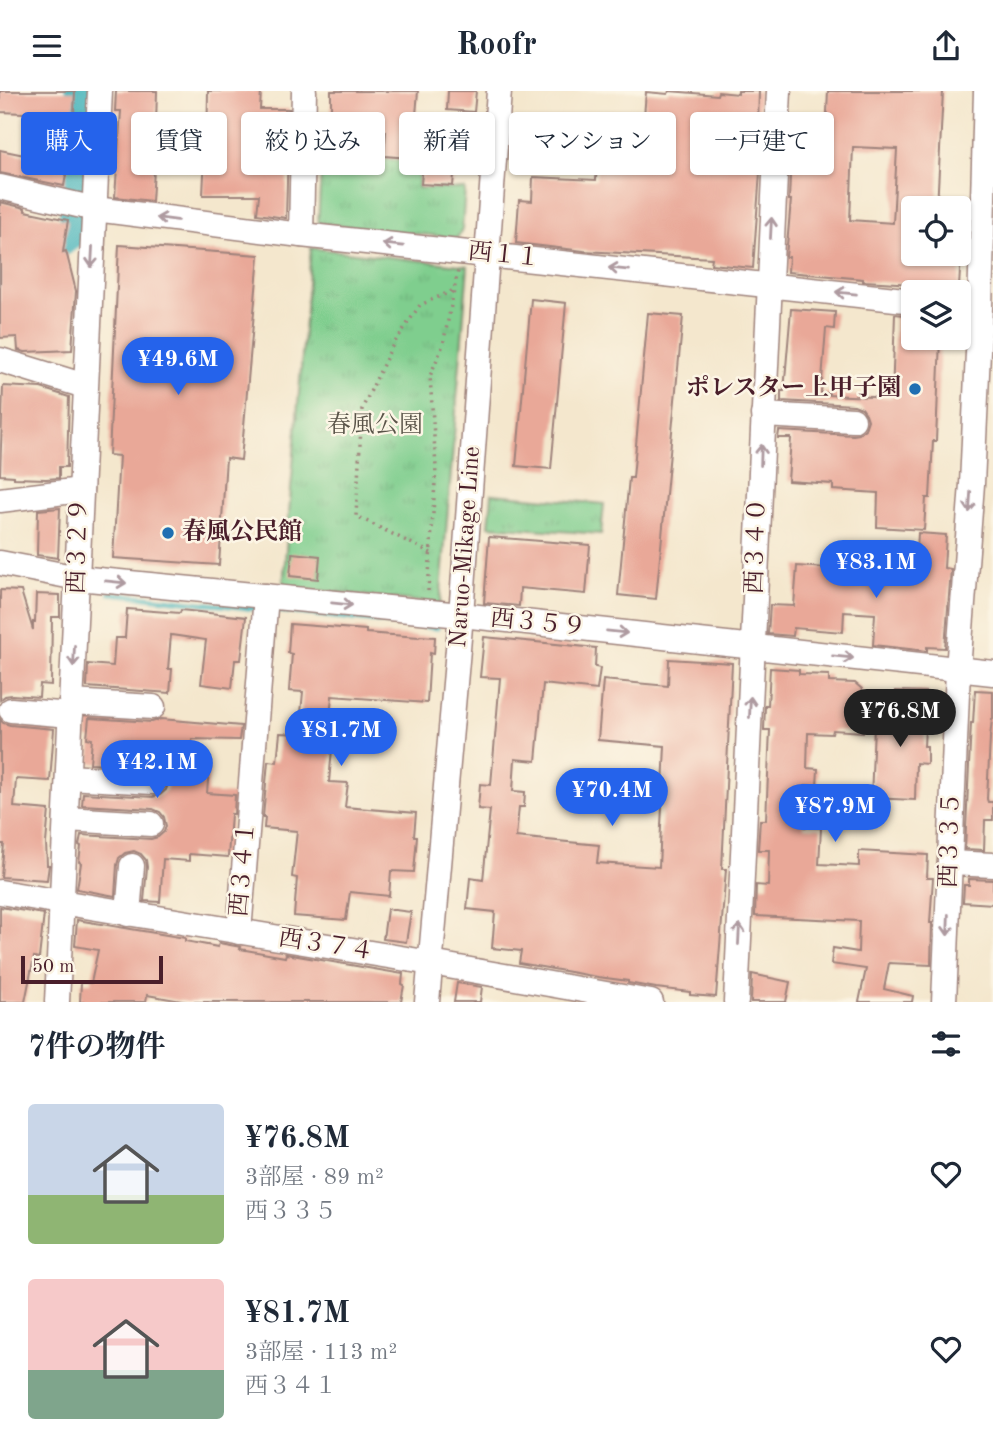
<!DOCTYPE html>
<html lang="ja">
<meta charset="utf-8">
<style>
body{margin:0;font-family:"Old Standard TT","Noto Serif JP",serif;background:#f6f6f7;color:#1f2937;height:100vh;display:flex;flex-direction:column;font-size:26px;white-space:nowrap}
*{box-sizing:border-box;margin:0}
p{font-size:23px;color:#747a83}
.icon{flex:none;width:38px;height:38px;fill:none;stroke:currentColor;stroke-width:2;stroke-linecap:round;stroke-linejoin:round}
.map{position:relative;height:911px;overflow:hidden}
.panel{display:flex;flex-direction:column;background:#fff;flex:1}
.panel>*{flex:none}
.banner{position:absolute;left:21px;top:21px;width:952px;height:63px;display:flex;gap:14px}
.fabs{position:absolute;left:901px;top:105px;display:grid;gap:14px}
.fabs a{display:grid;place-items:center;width:70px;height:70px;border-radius:7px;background:#fff;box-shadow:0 2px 5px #0004;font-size:35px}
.scale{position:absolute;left:21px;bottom:18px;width:142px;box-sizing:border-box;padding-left:7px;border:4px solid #4a1f2b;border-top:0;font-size:19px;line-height:24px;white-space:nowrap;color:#4a1f2b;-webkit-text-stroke:5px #fcf5e5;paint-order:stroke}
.price{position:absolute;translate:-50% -60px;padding:0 16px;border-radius:24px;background:#2563eb;color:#fff;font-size:23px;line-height:46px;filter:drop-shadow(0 2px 4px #0008)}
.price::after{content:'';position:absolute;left:50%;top:42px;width:21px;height:16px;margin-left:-10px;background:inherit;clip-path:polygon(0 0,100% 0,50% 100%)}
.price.current{background:#222;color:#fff}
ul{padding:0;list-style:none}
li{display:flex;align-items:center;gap:21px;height:175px;padding:0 28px}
li span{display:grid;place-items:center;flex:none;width:196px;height:140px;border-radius:7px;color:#555}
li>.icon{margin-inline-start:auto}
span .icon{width:84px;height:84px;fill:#fffc;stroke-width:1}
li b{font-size:30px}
h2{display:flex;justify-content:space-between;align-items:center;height:84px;padding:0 28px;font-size:30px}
.chip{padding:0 24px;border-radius:7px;background:#fff;box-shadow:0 2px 5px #0004;font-size:24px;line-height:63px}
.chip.current{background:#2563eb;color:#fff}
header{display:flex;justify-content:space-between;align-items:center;height:91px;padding:0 28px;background:#fff;font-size:32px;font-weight:700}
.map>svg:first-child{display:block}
</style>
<header><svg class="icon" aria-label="menu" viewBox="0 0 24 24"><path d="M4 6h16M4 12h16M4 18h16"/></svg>Roofr<svg class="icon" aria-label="share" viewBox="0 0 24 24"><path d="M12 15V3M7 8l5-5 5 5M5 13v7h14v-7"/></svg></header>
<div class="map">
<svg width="993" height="911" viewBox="0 0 993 911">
<defs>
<pattern id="park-tufts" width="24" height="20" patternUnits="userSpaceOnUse" patternTransform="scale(1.75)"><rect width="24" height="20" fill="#7fce8e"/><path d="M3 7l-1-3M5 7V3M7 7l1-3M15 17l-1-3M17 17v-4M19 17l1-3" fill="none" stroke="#6fb07b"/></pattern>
</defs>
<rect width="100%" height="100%" fill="#fcf5e5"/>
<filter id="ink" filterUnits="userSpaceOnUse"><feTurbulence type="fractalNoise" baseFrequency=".0143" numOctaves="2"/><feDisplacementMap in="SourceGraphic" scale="14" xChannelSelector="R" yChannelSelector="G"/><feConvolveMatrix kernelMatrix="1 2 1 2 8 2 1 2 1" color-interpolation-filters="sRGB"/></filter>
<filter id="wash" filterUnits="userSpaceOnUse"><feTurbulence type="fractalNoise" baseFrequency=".00686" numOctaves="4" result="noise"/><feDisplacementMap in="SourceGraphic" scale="28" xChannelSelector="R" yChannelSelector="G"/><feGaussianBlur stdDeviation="1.57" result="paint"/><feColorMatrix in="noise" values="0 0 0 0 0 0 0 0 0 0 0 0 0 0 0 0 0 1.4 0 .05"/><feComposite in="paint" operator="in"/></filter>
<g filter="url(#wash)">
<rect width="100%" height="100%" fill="#f4e7cd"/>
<g fill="url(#park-tufts)" stroke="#64765c" stroke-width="2">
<path d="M322 63 420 71 418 97 465 98 462 139 457 147 318 132Z"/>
<path d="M311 157 468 175 440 513 283 495Z"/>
<path d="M492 403 604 413 601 443 489 435Z"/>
</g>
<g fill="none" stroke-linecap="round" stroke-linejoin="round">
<g stroke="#44b4bb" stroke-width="5">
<path d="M110 502 257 518"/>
<path d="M270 519 437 537"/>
</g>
<path stroke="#44b4bb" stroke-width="33" d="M0 179 58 151 75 139 81 0"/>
</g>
<g id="blocks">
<g fill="#e9a898" fill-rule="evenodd">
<path d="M0 0H75L74 24 0 21Z"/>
<path d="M116 0H157L156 33H157L152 110 115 106 121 20H115Z"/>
<path d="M208 0H261L260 18H289L286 127 257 123 259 104H203L205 63H207Z"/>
<path d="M331 0H418L416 24 450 27 447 59 456 60 453 95 421 93 423 68 384 65 386 40H331Z"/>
<path d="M448 0H476L474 21 447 19Z"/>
<path d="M669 0 717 4 718 1 738 3V0H759L757 66 761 67 753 177 711 173 712 167 584 160 516 152 519 109 532 110 533 86 596 89 598 60 641 62 646 1 668 3Z"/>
<path d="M828 0H943L937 117H914V163H961L959 196 881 191 863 190V188L788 181 789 166H786L791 109H789L791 62 825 64ZM853 56 897 58 893 132 850 129Z"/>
<path d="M0 59 68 73 64 95 0 82Z"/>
<path d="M0 111 25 117V120L68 129 63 161 66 160 76 200 72 259 25 261 18 259 17 246 0 247Z"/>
<path d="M119 154 259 164 241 369 226 367 219 474 113 467 119 365 109 364Z"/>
<path d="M531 208 566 212 551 378 516 375Z"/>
<path d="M791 218 835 221 834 238 826 237 821 302H829V304L892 307 895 223 914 225V247H940L936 350H933L930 407H926L924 439 877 436 878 402 833 399V393L788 390 791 347H778L779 340 853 344 859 343 865 338 868 329 866 323 862 317 854 314 781 310V300H784Z"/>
<path d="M648 222 683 225 656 508 618 504 629 387H633Z"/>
<path d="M3 295 41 297 69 306 67 376H59V387L46 388 14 387V385L0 384Z"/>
<path d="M60 417 58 467 37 464 38 419Z"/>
<path d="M918 442 946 444 944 477 951 478 945 557 927 556V560L873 554 875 523 844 521 843 541 794 537 793 545 768 543 770 514 794 515 797 475 873 480V476L916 479Z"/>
<path d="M489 446 590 454 586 503 520 497 519 515 484 512Z"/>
<path d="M292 462 320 465 318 488 290 485Z"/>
<path d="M0 499 21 500 33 539V531H35L36 503 60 504V526H52L51 594 40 593 39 606 12 604 5 605 0 609Z"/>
<path d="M127 518 180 522 181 519 246 526 241 569H235L232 597 201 593 206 549 171 544 168 578H172L170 602 87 596 88 573 113 575 115 547H125Z"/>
<path d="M290 533 366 539V542L419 546 420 545 435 546 434 563 430 562 427 612 332 605 328 646 333 647 329 691 348 692 345 716 416 722 414 745H417L414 781 391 780 389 805 350 801 346 829 294 825 297 787 292 786 297 740 264 737 265 726H263L268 670 277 671 280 642 299 643 303 601 289 600 292 563 288 562Z"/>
<path d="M484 546 596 557 595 576 600 577 597 599 543 593 536 670 515 668 513 700 525 701 524 716H519L516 746 599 754 597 772 659 776 665 655 598 649 603 589 668 595 669 568 732 572 722 778H726L716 906 690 904V901L656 897 628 892V890L598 886 519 872 521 860 492 857 495 821 467 818 470 787 483 789 490 719 478 718 480 693 491 694 500 587 480 586Z"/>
<path d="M770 577 799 579V583L829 584V591L855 592 862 598 863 641 833 639 832 643 808 642 807 677 818 678 817 695 806 694 804 736 821 737 819 773 859 775V760L928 764 927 787H933L930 832H932L931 874 889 872 884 898 913 905 912 911H859L866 878 831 873 833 857 858 861 859 830 755 825 756 794 768 795 769 759H758L760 729H766L770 639H764L765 615H768Z"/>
<path d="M975 599 993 600V628H992L990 647 987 708 988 711H993V729H985L984 759 965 758 971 632H973Z"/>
<path d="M896 600 927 601 924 655H927V673L916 672 915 709 871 707 874 635 894 636Z"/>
<path d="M89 627 152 631 161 628 241 635 239 649 192 648 190 676 209 678 207 702 235 704 234 723H231L228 766 189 763V770L163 768 160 811 144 810 147 776 146 769 141 763 134 760 125 762 119 767 117 774 115 805 77 798 81 772 79 771 81 755 79 754 81 744 151 748 158 746 164 741 166 735 164 726 160 721 153 718 82 714 83 702 153 706 160 704 166 699 168 693 166 684 162 679 155 676 90 672 92 648 87 647Z"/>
<path d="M0 628 3 632 10 634 54 638 50 690 16 688 14 716 49 719 46 752 47 774H49L47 789 1 786 4 753H0Z"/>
<path d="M969 788 993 789V813L963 811 964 794H969Z"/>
<path d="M0 816 44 823 39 867 34 866 25 911H0Z"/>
<path d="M387 818 411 821 406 851 383 848Z"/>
<path d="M77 829 185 847V850L218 856 219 852 241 856 240 858 285 866 286 863 403 883 402 893 404 894 401 911H187L147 904 146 911H80L81 892H91L98 859 75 855Z"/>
<path d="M752 883 790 891 786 911H751Z"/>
<path d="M457 892 482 896 480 911H454Z"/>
</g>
</g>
</g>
<g filter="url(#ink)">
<use href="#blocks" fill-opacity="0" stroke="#9f837c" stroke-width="2"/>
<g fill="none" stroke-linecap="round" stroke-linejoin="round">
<g stroke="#9f837c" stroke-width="27">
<g id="minor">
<path d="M0 96 95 118 301 144 914 210"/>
<path d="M301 144 304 0"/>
<path d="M0 269 85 295"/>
<path d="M763 324 853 329"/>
<path d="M0 409 81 399"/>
<path d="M0 472 78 487 461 524 993 582"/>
<path d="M72 611 153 616"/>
<path d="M11 619 71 624"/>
<path d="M68 686 153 691"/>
<path d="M66 728 151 733"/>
<path d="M950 772 993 774"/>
<path d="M0 801 431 872 651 911"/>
<path d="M128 823 132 775"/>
<path d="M239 841 266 505"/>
<path d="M57 911 100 0"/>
<path d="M427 911 461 524 499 0"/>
<path d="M736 911 779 0"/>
<path d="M944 911 958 579 972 393 980 217 986 0"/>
</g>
</g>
<g stroke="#9f837c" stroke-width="3.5" stroke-dasharray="2 5" stroke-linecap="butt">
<path d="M431 462 356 425 362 318 391 257 420 214 454 199"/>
<path d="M428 500 436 376 430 285 443 254 458 180"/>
</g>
<use href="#minor" stroke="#fff" stroke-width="24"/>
</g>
<defs><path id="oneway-shaft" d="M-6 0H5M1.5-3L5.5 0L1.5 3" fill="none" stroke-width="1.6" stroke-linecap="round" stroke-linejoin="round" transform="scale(1.75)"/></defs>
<g stroke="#ae9aa0">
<use href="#oneway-shaft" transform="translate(167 128) rotate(-173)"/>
<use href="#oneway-shaft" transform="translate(771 137) rotate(-87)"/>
<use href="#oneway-shaft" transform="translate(393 154) rotate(-174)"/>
<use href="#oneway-shaft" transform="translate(92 166) rotate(93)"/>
<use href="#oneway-shaft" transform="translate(619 178) rotate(-174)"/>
<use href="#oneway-shaft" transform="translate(846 202) rotate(-174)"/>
<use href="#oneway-shaft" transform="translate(761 364) rotate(-88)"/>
<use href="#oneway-shaft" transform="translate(970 411) rotate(94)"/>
<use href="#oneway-shaft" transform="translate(116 491) rotate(6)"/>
<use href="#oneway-shaft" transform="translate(342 513) rotate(6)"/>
<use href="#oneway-shaft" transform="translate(617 541) rotate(6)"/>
<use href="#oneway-shaft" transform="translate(74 565) rotate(93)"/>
<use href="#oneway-shaft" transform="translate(843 566) rotate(6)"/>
<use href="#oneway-shaft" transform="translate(750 616) rotate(-87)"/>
<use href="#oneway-shaft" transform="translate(948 834) rotate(92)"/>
<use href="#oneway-shaft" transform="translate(739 843) rotate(-87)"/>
</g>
</g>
<g fill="#1f6fb2" stroke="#fcf5e5" stroke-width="2.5">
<circle cx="915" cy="298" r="7"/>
<circle cx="168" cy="442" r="7"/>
</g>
<g text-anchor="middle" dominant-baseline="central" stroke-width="5" stroke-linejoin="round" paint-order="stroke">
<g font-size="24" fill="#4a1f2b" stroke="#fcf5e5">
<text transform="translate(504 165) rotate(6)">西１１</text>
<text transform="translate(79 455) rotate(-88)">西３２９</text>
<text transform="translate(757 455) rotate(-88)">西３４０</text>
<text transform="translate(466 456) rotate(-86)">Naruo-Mikage Line</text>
<text transform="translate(538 533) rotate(6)">西３５９</text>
<text transform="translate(951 749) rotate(-88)">西３３５</text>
<text transform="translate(244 778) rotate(-85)">西３４１</text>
<text transform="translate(326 855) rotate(9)">西３７４</text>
</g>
<g font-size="24" font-weight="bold" fill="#4a1f2b" stroke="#fcf5e5" text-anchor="end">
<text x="901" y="298">ポレスター上甲子園</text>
<text x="182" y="442" text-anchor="start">春風公民館</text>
</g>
<g font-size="24" fill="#5a5449" stroke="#fcf5e5">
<text x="375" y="335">春風公園</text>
</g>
</g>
</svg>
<div class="fabs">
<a><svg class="icon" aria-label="locate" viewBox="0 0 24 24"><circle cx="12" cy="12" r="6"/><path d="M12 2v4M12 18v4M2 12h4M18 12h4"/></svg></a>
<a><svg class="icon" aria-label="layers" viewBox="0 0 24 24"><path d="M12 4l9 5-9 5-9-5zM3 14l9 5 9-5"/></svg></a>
</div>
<div class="scale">50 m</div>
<b class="price" style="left:178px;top:306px">¥49.6M</b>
<b class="price" style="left:876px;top:509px">¥83.1M</b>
<b class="price current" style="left:900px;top:658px">¥76.8M</b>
<b class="price" style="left:341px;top:677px">¥81.7M</b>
<b class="price" style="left:157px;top:709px">¥42.1M</b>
<b class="price" style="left:612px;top:737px">¥70.4M</b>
<b class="price" style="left:835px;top:753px">¥87.9M</b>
<div class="banner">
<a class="chip current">購入</a>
<a class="chip">賃貸</a>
<a class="chip">絞り込み</a>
<a class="chip">新着</a>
<a class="chip">マンション</a>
<a class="chip">一戸建て</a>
</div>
</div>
<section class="panel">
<h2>7件の物件<svg class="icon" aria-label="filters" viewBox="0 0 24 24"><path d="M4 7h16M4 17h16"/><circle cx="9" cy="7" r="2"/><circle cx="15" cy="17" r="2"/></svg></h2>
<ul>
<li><span style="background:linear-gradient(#c9d6e8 65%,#8fb573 0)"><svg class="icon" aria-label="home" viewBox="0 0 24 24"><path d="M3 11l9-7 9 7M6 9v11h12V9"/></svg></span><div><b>¥76.8M</b><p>3部屋 · 89 m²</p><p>西３３５</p></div><svg class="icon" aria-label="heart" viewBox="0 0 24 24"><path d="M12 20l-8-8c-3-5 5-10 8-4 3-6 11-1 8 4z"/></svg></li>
<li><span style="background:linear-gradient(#f6c9c9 65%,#7fa58c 0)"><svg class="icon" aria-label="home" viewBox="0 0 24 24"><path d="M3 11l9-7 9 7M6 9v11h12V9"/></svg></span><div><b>¥81.7M</b><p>3部屋 · 113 m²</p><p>西３４１</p></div><svg class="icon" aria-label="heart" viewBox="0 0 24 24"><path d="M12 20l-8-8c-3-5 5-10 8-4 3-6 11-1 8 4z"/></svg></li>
</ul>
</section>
